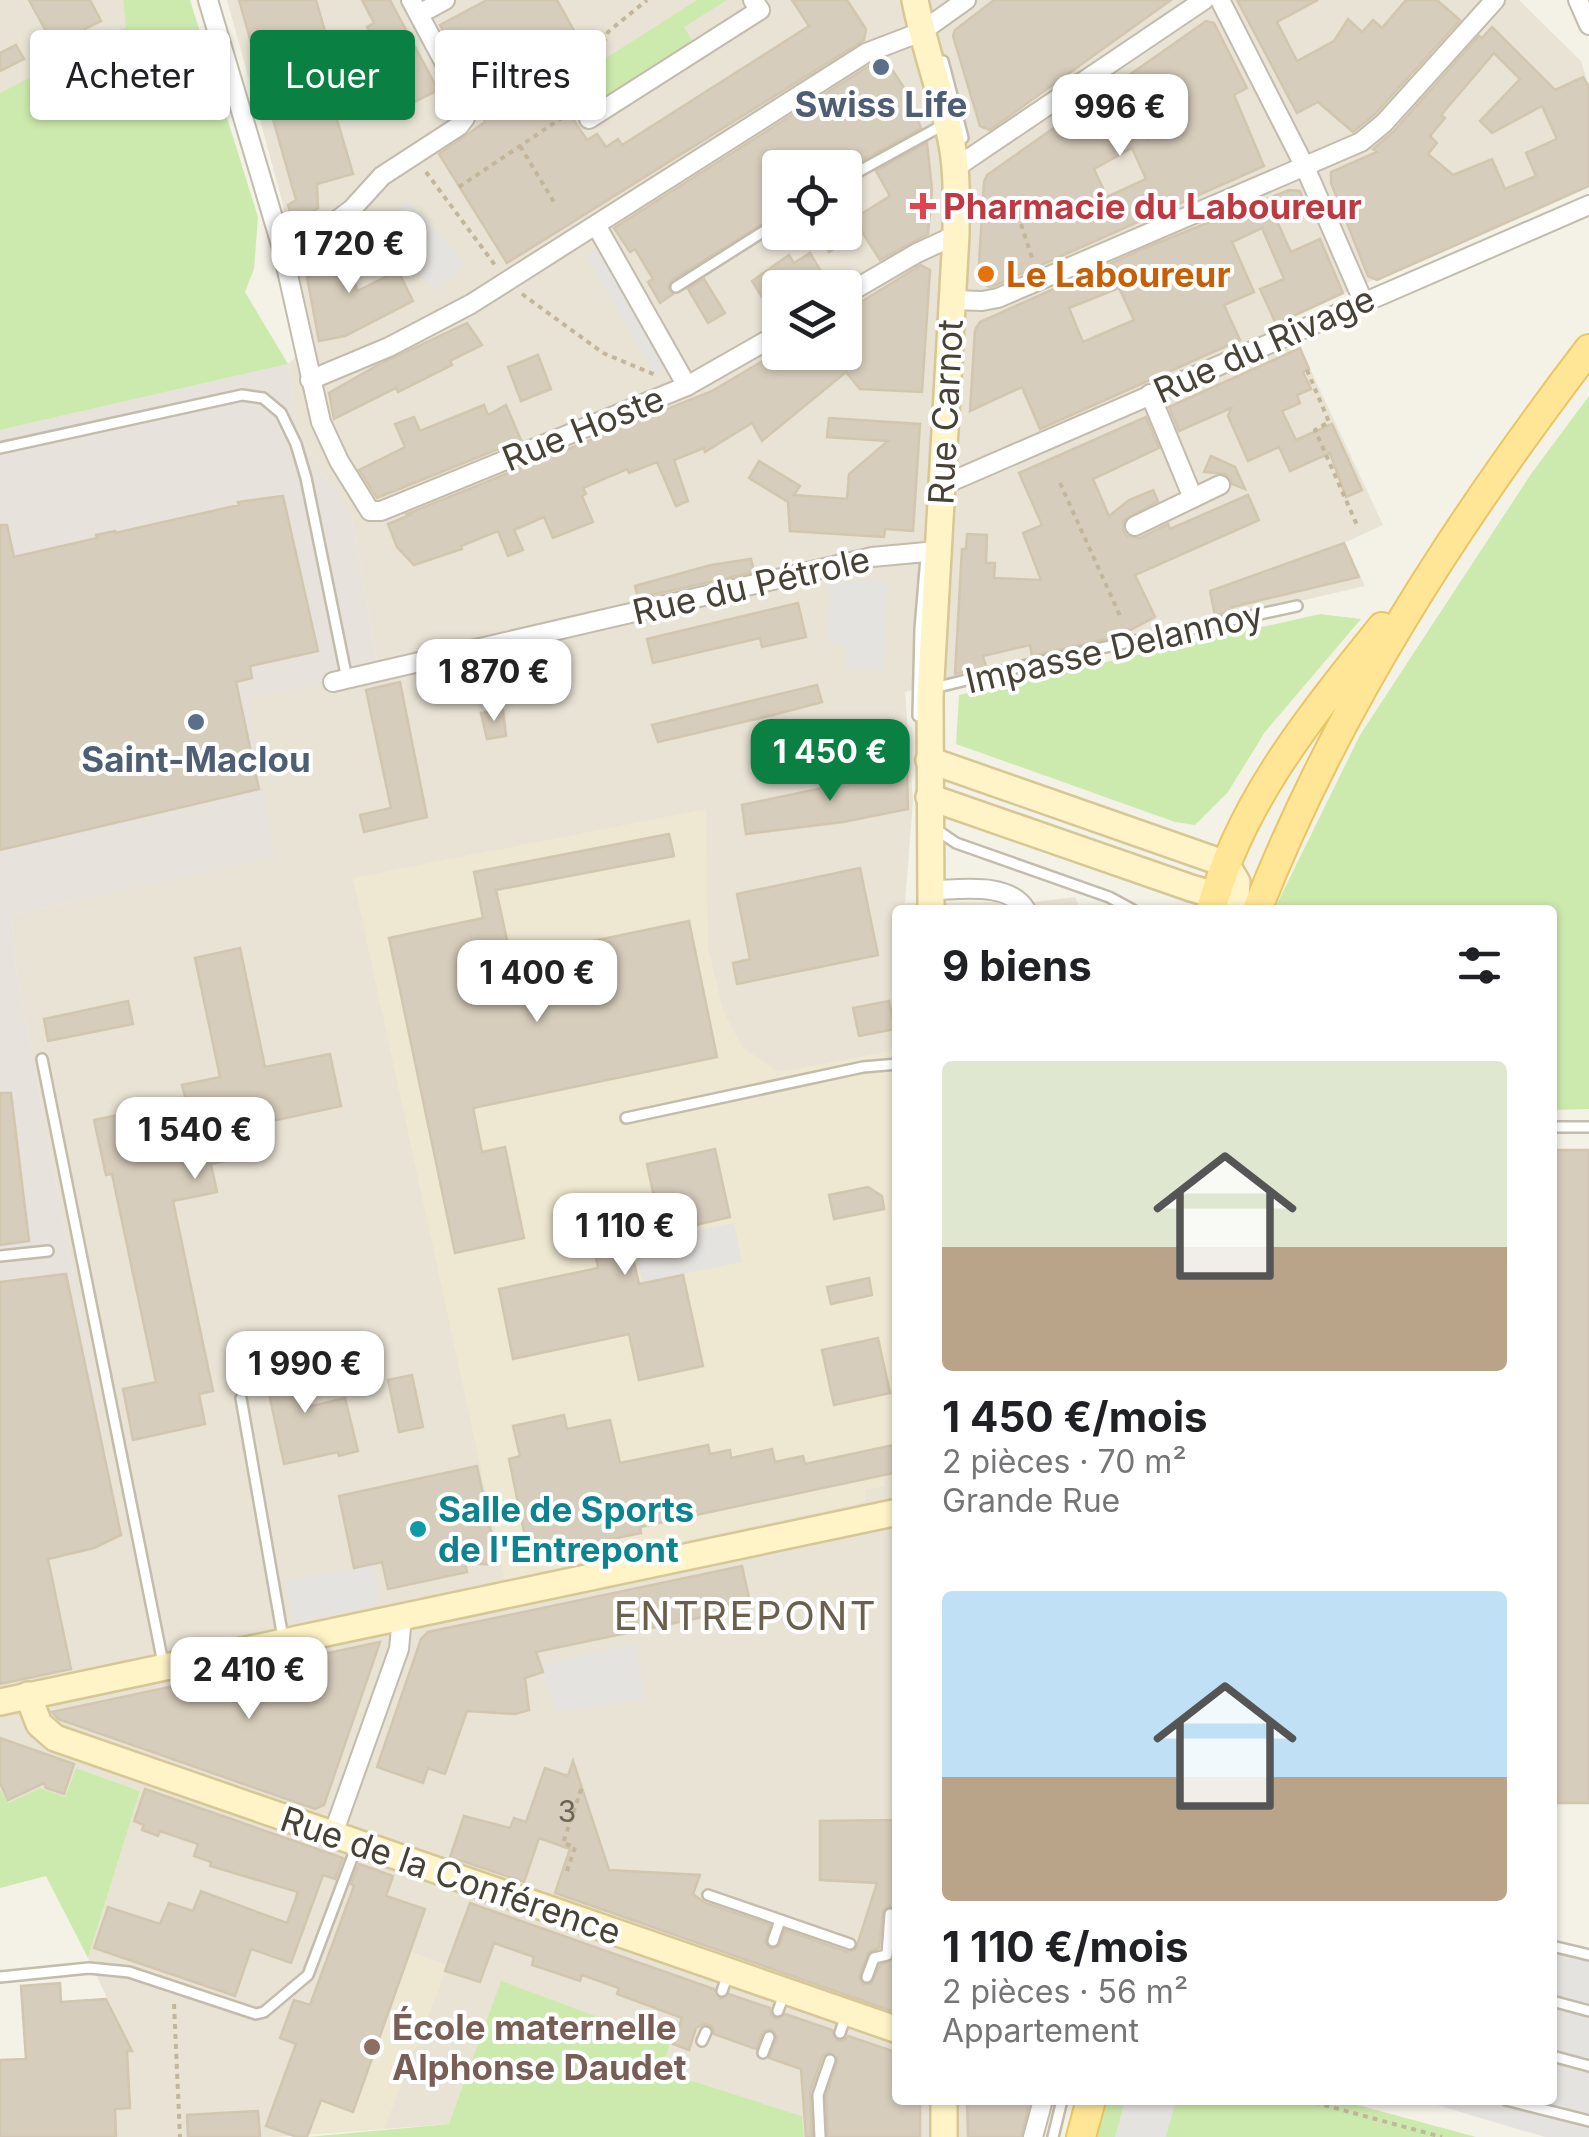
<!DOCTYPE html>
<html lang="fr">
<meta charset="utf-8">
<style>
body{margin:0;font-family:Inter,sans-serif;background:#f6f6f6;color:#202124;height:100vh;display:flex;flex-direction:column;font-size:38px;white-space:nowrap}
*{box-sizing:border-box;margin:0}
p{font-size:32px;color:#757577}
.icon{flex:none;width:55px;height:55px;fill:none;stroke:currentColor;stroke-width:2;stroke-linecap:round;stroke-linejoin:round}
.map{position:relative;flex:1;overflow:hidden}
.details{position:absolute;left:892px;top:905px;width:665px;height:1200px;display:flex;flex-direction:column;background:#fff;border-radius:10px;box-shadow:0 2px 8px #0004}
.details>*{flex:none}
.guide{position:absolute;left:30px;top:30px;width:712px;height:90px;display:flex;gap:20px}
.buttons{position:absolute;left:762px;top:150px;display:grid;gap:20px}
.buttons a{display:grid;place-items:center;width:100px;height:100px;border-radius:10px;background:#fff;box-shadow:0 2px 8px #0004;font-size:50px}
.price{position:absolute;translate:-50% -85px;padding:0 22px;border-radius:20px;background:#fff;color:#222;font-size:32px;line-height:65px;filter:drop-shadow(0 2px 5px #0008)}
.price::after{content:'';position:absolute;left:50%;top:60px;width:30px;height:22px;margin-left:-15px;background:inherit;clip-path:polygon(0 0,100% 0,50% 100%)}
.price.active{background:#0b8043;color:#fff}
ul{padding:0;list-style:none}
li{display:grid;align-content:center;gap:20px;height:530px;padding:0 50px}
li span{display:grid;place-items:center;height:310px;border-radius:10px;color:#555}
li>.icon{margin-inline-start:auto}
span .icon{width:180px;height:180px;fill:#fffc;stroke-width:1}
li b{font-size:42px}
h2{display:flex;justify-content:space-between;align-items:center;height:120px;padding:0 50px;font-size:42px}
.chip{padding:0 35px;border-radius:10px;background:#fff;box-shadow:0 2px 8px #0004;font-size:35px;line-height:90px}
.chip.active{background:#0b8043;color:#fff}
.map>svg:first-child{display:block}
</style>
<div class="map">
<svg width="1589" height="2137" viewBox="0 0 1589 2137">
<rect width="100%" height="100%" fill="#f4f1e7"/>
<g fill="#e9e3d5" fill-rule="evenodd">
<path d="M0 0H123L127 27 0 93Z"/>
<path d="M227 0H1519L1581 61 1589 86V186L1291 316 1298 343 1383 525 1344 543 1365 586 905 692 913 801 905 903 1034 902 1075 897 1081 910H898V2100H1047L1039 2137H804L802 2116 660 2071 670 2045 449 2124 276 2137H116L115 2109 130 2107 127 2051 132 2050 88 1958 140 1791 76 1768 65 1797 40 1788 8 1804 0 1789V1566L121 1535 16 967 12 915 274 857 245 699 379 672 352 518 298 434 288 364 314 341 280 193ZM780 168H845V232H780ZM780 288H845V352H780Z"/>
</g>
<path fill="#e7e2dc" d="M288 364 298 434 352 518 379 672 246 699 275 857 12 915 16 967 121 1535 0 1565V430Z"/>
<g fill="#eee7d1">
<path d="M706 809 708 947 723 1011 743 1048 779 1072 897 1050 898 1472 883 1475 885 1486 865 1490 866 1502 505 1580 353 878Z"/>
<path d="M389 1944 448 1965 384 2129 295 2135Z"/>
</g>
<g fill="#cdeaae">
<path d="M123 0H190L258 217 254 269 245 292 288 364 0 430V93L126 27Z"/>
<path d="M697 0H727L684 27 693 42 588 109 570 81Z"/>
<path d="M1589 396V1109L1553 1110 1552 910H1274L1360 735 1531 474Z"/>
<path d="M1320 614 1361 619 1265 732 1228 792 1195 825 1175 822 956 744 959 695Z"/>
<path d="M76 1768 140 1791 88 1958 46 1876 0 1888V1789L8 1803 40 1788 65 1797Z"/>
<path d="M501 1981 670 2044 661 2071 802 2116 804 2137H308L449 2124Z"/>
<path d="M1107 2100H1339L1476 2137H1097Z"/>
</g>
<g fill="#e5e3df">
<path d="M408 200 466 264 436 291 379 226Z"/>
<path d="M600 248 667 367 654 374 586 256Z"/>
<path d="M830 582H887L883 669H845L846 646 828 642Z"/>
<path d="M734 1223 742 1262 642 1282 635 1242Z"/>
<path d="M373 1564 380 1603 294 1622 285 1582Z"/>
<path d="M635 1644 645 1698 557 1712 540 1666Z"/>
<path d="M1553 1943 1589 1953V2137H1545L1420 2100H1552Z"/>
<path d="M1125 2100H1176L1166 2137H1115Z"/>
</g>
<g fill="#d7cdbc" stroke="#d2c6af" stroke-width="2.5" fill-rule="evenodd">
<path d="M29 0H90L101 21 85 29 87 34 80 38 84 44 60 57Z"/>
<path d="M239 0H316L348 112 336 116 353 174 317 184 318 208 294 224 288 205 296 200Z"/>
<path d="M362 0H390L438 90 405 107 381 62 385 60 367 27 374 23Z"/>
<path d="M487 0H557L577 36 558 49 552 38 481 75 466 45 454 52 440 25Z"/>
<path d="M792 0H847L866 29 864 40 507 263 439 154 485 122 474 92 495 78 509 106 559 73 578 102 567 110 587 140 597 134 606 147 618 139 622 145 809 26Z"/>
<path d="M994 0H1171L990 130 980 126 953 36 955 30Z"/>
<path d="M1237 0H1318L1277 22 1297 61 1334 41 1348 19 1362 32 1373 20 1382 28 1406 0H1437L1460 20 1375 114 1353 132 1318 102 1297 113Z"/>
<path d="M1206 21 1214 23 1247 88 1234 95 1264 166 994 286 989 287 978 279 984 182 987 175ZM1156 96 1177 125 1148 140 1130 114ZM1132 148 1146 179 1107 197 1094 169Z"/>
<path d="M1492 27 1555 90 1583 77 1589 87V186L1377 280 1368 276 1331 183V172L1377 152 1373 149 1393 132 1479 36 1482 38ZM1494 53 1520 79 1480 121 1492 133 1542 106 1557 139 1526 153 1536 176 1505 189 1492 159 1453 175 1428 154 1437 143 1430 136 1445 118 1441 115Z"/>
<path d="M16 45 24 59 0 71V53Z"/>
<path d="M885 59 903 86 921 128 845 170 780 168V213L672 280 668 288 673 294 660 303 648 282 653 279 635 249 630 252 614 228 872 64Z"/>
<path d="M927 143 932 190 928 234 880 260 862 232 829 252 817 232H845V188L861 214 890 196 876 171Z"/>
<path d="M1289 190 1300 191 1305 204 1275 217 1291 252 1320 239 1343 293 1276 324 1260 289 1284 279 1262 228 1232 242 1254 292 1224 305 1240 340 1040 429 1022 387 970 411 975 330 980 322 1145 248ZM1119 288 1134 320 1083 342 1069 308Z"/>
<path d="M343 246 350 278 354 277 357 291 398 271 413 301 345 336 319 341 307 277 313 276 309 254Z"/>
<path d="M810 253 831 288H780V321H777L752 281 789 255 794 263Z"/>
<path d="M921 265 930 270 922 392 860 389 846 372 762 441 752 423 705 452 704 448 674 460 688 501 676 506 657 462 629 473 627 469 583 488 586 494 582 496 593 522 553 538 544 517 514 530 523 550 508 556 498 531 461 546 462 549 414 565 397 547 388 524 410 515 407 514 712 391 778 352H845V312Z"/>
<path d="M704 279 725 313 708 323 688 289Z"/>
<path d="M467 323 482 345 450 361 452 365 398 392 396 388 334 419 329 393 376 366Z"/>
<path d="M1300 348 1309 369 1303 372 1311 389 1297 395 1300 403 1282 411 1296 440 1332 424 1362 490 1346 497 1330 453 1290 471 1279 447 1248 461 1228 416 1231 408 1179 431 1169 407Z"/>
<path d="M538 355 551 389 521 401 508 367Z"/>
<path d="M484 405 488 415 506 405 521 440 377 498 359 470 405 447 395 424 414 417 420 431Z"/>
<path d="M1146 417 1159 448 1093 479 1109 516 1129 500 1153 490 1158 501 1124 520 1123 530 1127 536 1140 538 1168 524 1170 529 1248 495 1259 520 1135 575 1155 617 1119 636 1032 656 1030 645 983 656 986 667 955 674 962 549H966L967 534 987 535 986 563H995L994 578 1041 580 1023 533 1042 525 1019 473Z"/>
<path d="M829 418 920 424 913 531 885 529 884 537 790 531 788 502 749 478 759 461 800 486 794 495 847 499 849 474 888 441 827 437Z"/>
<path d="M1211 456 1235 467 1245 489 1232 484 1226 474 1204 472Z"/>
<path d="M283 496 318 651 250 666 252 678 236 682 259 789 0 850V525H7L14 557 97 538 96 535 115 531V533L239 505 238 502Z"/>
<path d="M1344 543 1359 577 1232 607 1233 611 1215 615 1210 591Z"/>
<path d="M751 559 754 572 638 598 635 586 711 565Z"/>
<path d="M798 603 806 637 762 647 760 638 653 663 647 639Z"/>
<path d="M400 682 427 817 364 832 360 815 391 808 366 690Z"/>
<path d="M817 685 822 702 773 715 658 742 652 725Z"/>
<path d="M503 710 506 736 487 739 481 713Z"/>
<path d="M907 770 908 809 843 822 746 834 742 805Z"/>
<path d="M669 834 674 856 496 890 511 958 689 921 717 1057 473 1108 482 1152 505 1147 524 1238 455 1253 389 938 483 918 474 872Z"/>
<path d="M860 868 878 955 737 984 733 963 750 959 737 894Z"/>
<path d="M240 948 265 1067 330 1054 341 1106 249 1126 255 1155 211 1164 217 1192 173 1201 213 1391 199 1394 205 1424 133 1440 123 1389 156 1382 112 1174 106 1175 94 1120 186 1101 182 1085 220 1077 195 958Z"/>
<path d="M128 1001 133 1024 48 1041 44 1019Z"/>
<path d="M889 1001 895 1029 859 1036 853 1008Z"/>
<path d="M0 1093H11L29 1241 0 1245Z"/>
<path d="M715 1149 730 1217 629 1240 639 1284 683 1275 703 1366 639 1380 629 1334 513 1359 499 1289 598 1268 587 1212 654 1197 647 1164Z"/>
<rect x="1552" y="1150" width="37" height="653"/>
<path d="M868 1187 882 1196 884 1209 834 1219 829 1195Z"/>
<path d="M66 1274 121 1535 94 1548 48 1559 71 1669 0 1684V1282Z"/>
<path d="M869 1278 872 1295 831 1304 827 1287Z"/>
<path d="M878 1338 890 1393 834 1405 822 1350Z"/>
<path d="M296 1353 308 1407 345 1398 358 1451 339 1456 338 1452 284 1464 262 1360Z"/>
<path d="M412 1375 423 1427 399 1432 388 1380Z"/>
<path d="M564 1415 567 1429 610 1420 620 1463 708 1445 710 1454 730 1450 731 1458 772 1449 775 1462 803 1456 805 1464 898 1444V1472L640 1527 641 1533 529 1556 509 1459 520 1456 513 1426Z"/>
<path d="M477 1466 498 1565 465 1563 467 1572 388 1589 382 1562 354 1568 339 1496Z"/>
<path d="M742 1566 751 1607 536 1652 543 1672 525 1678 529 1710 515 1714 467 1711 445 1774 428 1768 423 1783 377 1767 421 1639 428 1632Z"/>
<path d="M380 1642 324 1805 315 1809 58 1719 52 1712Z"/>
<path d="M0 1738 74 1764 64 1794 46 1788 44 1783 8 1800 0 1783Z"/>
<path d="M573 1761 609 1870 700 1875 693 1894 705 1903 770 1925 765 1942 771 1949 779 1946 785 1930 847 1952 856 1949 877 1883 820 1880V1821L898 1820V1911L890 1906 883 1910 879 1948 868 1953 859 1977 863 1984H871L880 1965 894 1959 898 1923V2013L555 1893 570 1849 539 1838 524 1882 450 1857 464 1816 510 1828 514 1818 526 1822 545 1768 568 1776Z"/>
<path d="M145 1789 343 1858 335 1879 323 1875 291 1963 251 1949 235 1996 94 1948 108 1907 160 1924 169 1903 193 1911 201 1891 287 1923 298 1892 210 1866 211 1862 194 1856 198 1844 160 1831 158 1836 142 1830 144 1825 134 1821Z"/>
<path d="M359 1864 393 1876 386 1896 425 1909 353 2112 321 2100 307 2137H297L266 2126 296 2044 280 2038 294 2000 310 2005 354 1886 351 1884Z"/>
<path d="M470 1903 714 1989 720 1999 729 1994 770 2008 771 2015 776 2019 786 2014 832 2030 837 2040 843 2041 848 2036 898 2053V2100H920V2137H828L826 2096 838 2059 829 2052 822 2057 810 2092 812 2137H806L801 2069 769 2058 777 2037 771 2029 763 2031 756 2049 714 2034 712 2026 704 2024 696 2028 689 2050 673 2044 682 2018 617 1994 619 1988 582 1975 580 1981 532 1965 534 1957 494 1943 480 1982 445 1971Z"/>
<path d="M60 1983 61 2002 106 1999 132 2051H127L130 2108 115 2109 116 2137H0V2060L26 2059 21 1986Z"/>
<path d="M967 2100H1030L1021 2137H968Z"/>
<path d="M258 2111 260 2137H188L187 2115Z"/>
</g>
<g fill="none" stroke-linecap="round" stroke-linejoin="round">
<g stroke="#c3bcac" stroke-width="14">
<g id="lane">
<path d="M943 61 963 138"/>
<path d="M845 179 943 125"/>
<path d="M676 287 780 221"/>
<path d="M0 448 242 395 263 398 281 413 296 444 306 478 347 679"/>
<path d="M934 688 1064 656 1297 606"/>
<path d="M918 716 920 629 926 557"/>
<path d="M934 828 956 843 1109 897 1133 910"/>
<path d="M42 1059 163 1663"/>
<path d="M626 1118 863 1067 898 1064"/>
<path d="M1552 1127H1589"/>
<path d="M0 1256 48 1251"/>
<path d="M241 1398 283 1638"/>
<path d="M708 1895 850 1944"/>
<path d="M773 1941 780 1920"/>
<path d="M1552 1946 1589 1955"/>
<path d="M0 1977 89 1968 129 1972 256 2014 264 2012 308 1975 357 1845"/>
<path d="M867 1977 874 1958 887 1955 890 1914"/>
<path d="M722 1991 728 1974"/>
<path d="M1552 2001 1589 2011"/>
<path d="M778 2011 784 1994"/>
<path d="M840 2033 846 2015"/>
<path d="M702 2041 706 2032"/>
<path d="M763 2053 769 2037"/>
<path d="M1552 2056 1589 2066"/>
<path d="M1506 2100 1589 2121"/>
<path d="M820 2137 818 2095 830 2060"/>
<path d="M1053 2137 1062 2100"/>
</g>
</g>
<g stroke="#c3bcac" stroke-width="22">
<g id="street">
<path d="M208 0 282 248 321 422 339 461 370 511H381L687 386 780 333"/>
<path d="M1220 0 1305 167 1363 301"/>
<path d="M1578 0 1589 25"/>
<path d="M419 14 445 0"/>
<path d="M589 119 760 10 753 0"/>
<path d="M955 168 1204 0"/>
<path d="M596 225 687 386"/>
<path d="M282 248 336 221 352 209 382 176 459 126 465 118V101L411 0"/>
<path d="M845 295 917 253 956 235"/>
<path d="M952 300 982 301 998 298 1361 142 1384 123 1495 0"/>
<path d="M310 380 389 347 471 304 866 53 921 32 966 0"/>
<path d="M1150 394 1193 498"/>
<path d="M941 486 1589 205"/>
<path d="M1135 526 1220 485"/>
<path d="M333 682 872 557 937 551"/>
<path d="M931 890C960 890 1009 881 1026 910"/>
<path d="M333 1834 399 1649 402 1617"/>
<path d="M1033 2137 1043 2100"/>
</g>
</g>
<g stroke="#d6c795" stroke-width="30">
<g id="secondary">
<path d="M915 0C924 46 940 89 950 135 958 168 956 202 956 235L930 697 931 910"/>
<path d="M929 760 1226 864 1237 882 1235 910"/>
<path d="M929 797 1191 888 1215 895 1233 894"/>
<path d="M28 1695 39 1724 55 1738 898 2030"/>
<path d="M0 1702 898 1512"/>
<path d="M944 2100V2137"/>
</g>
</g>
<g stroke="#e9c661" stroke-width="32">
<g id="primary">
<path d="M1211 910C1240 801 1313 713 1382 627"/>
<path d="M1257 910C1337 706 1457 522 1589 349"/>
<path d="M1081 2137 1091 2100"/>
</g>
</g>
<g stroke="#c3b69a" stroke-width="4" stroke-dasharray="5 5" stroke-linecap="butt">
<path d="M483 110 571 50 582 59 599 54 608 32 647 0"/>
<path d="M520 146 554 202"/>
<path d="M426 172 495 265"/>
<path d="M459 187 572 111"/>
<path d="M1021 224 1033 261"/>
<path d="M522 294 603 353 658 376"/>
<path d="M1307 370 1329 422 1315 430 1357 525"/>
<path d="M1060 483 1121 618"/>
<path d="M567 1871 575 1847 563 1843 583 1784"/>
<path d="M174 2004 180 2137"/>
<path d="M1305 2100 1442 2137"/>
</g>
<use href="#lane" stroke="#fff" stroke-width="9"/>
<use href="#street" stroke="#fff" stroke-width="18"/>
<use href="#secondary" stroke="#fff4c7" stroke-width="25"/>
<use href="#primary" stroke="#ffe596" stroke-width="28"/>
</g>
<g fill="#5c6f8a" stroke="#fff" stroke-width="4">
<circle cx="881" cy="67" r="10"/>
<circle cx="196" cy="722" r="10"/>
</g>
<path fill="#e0444e" stroke="#fff" stroke-width="4" d="M918 191h10v10h10v10h-10v10h-10v-10h-10v-10h10z"/>
<circle fill="#e8710a" stroke="#fff" stroke-width="4" cx="986" cy="274" r="10"/>
<circle fill="#0f9aa8" stroke="#fff" stroke-width="4" cx="418" cy="1529" r="10"/>
<circle fill="#8d6e63" stroke="#fff" stroke-width="4" cx="372" cy="2047" r="10"/>
<g text-anchor="middle" dominant-baseline="central" stroke-width="8" stroke-linejoin="round" paint-order="stroke">
<g font-size="30" fill="#6c6558">
<text x="567" y="1811">3</text>
</g>
<g font-size="35" font-weight="bold" fill="#4e5e75" stroke="#fff">
<text x="881" y="104">Swiss Life</text>
<text x="196" y="759">Saint-Maclou</text>
</g>
<g font-size="35" font-weight="bold" fill="#be3a42" stroke="#fff" text-anchor="start">
<text x="943" y="206">Pharmacie du Laboureur</text>
</g>
<g font-size="35" font-weight="bold" fill="#c56008" stroke="#fff" text-anchor="start">
<text x="1006" y="274">Le Laboureur</text>
</g>
<g font-size="35" fill="#484236" stroke="#fff">
<text transform="translate(1264 344) rotate(-24)">Rue du Rivage</text>
<text transform="translate(945 412) rotate(-87)">Rue Carnot</text>
<text transform="translate(583 428) rotate(-22)">Rue Hoste</text>
<text transform="translate(751 585) rotate(-13)">Rue du Pétrole</text>
<text transform="translate(1114 647) rotate(-13)">Impasse Delannoy</text>
<text transform="translate(451 1875) rotate(19)">Rue de la Conférence</text>
</g>
<g font-size="35" font-weight="bold" fill="#0d838f" stroke="#fff" text-anchor="start">
<text x="438" y="1509">Salle de Sports<tspan x="438" dy="40">de l'Entrepont</tspan></text>
</g>
<g font-size="35" font-weight="bold" fill="#785e54" stroke="#fff" text-anchor="start">
<text x="392" y="2027">École maternelle<tspan x="392" dy="40">Alphonse Daudet</tspan></text>
</g>
<g font-size="40" letter-spacing="2.5" fill="#6b604d" stroke="#fff">
<text x="746" y="1615">ENTREPONT</text>
</g>
</g>
</svg>
<div class="buttons">
<a><svg class="icon" aria-label="locate" viewBox="0 0 24 24"><circle cx="12" cy="12" r="6"/><path d="M12 2v4M12 18v4M2 12h4M18 12h4"/></svg></a>
<a><svg class="icon" aria-label="layers" viewBox="0 0 24 24"><path d="M12 4l9 5-9 5-9-5zM3 14l9 5 9-5"/></svg></a>
</div>
<b class="price" style="left:1120px;top:159px">996 €</b>
<b class="price" style="left:349px;top:296px">1 720 €</b>
<b class="price" style="left:494px;top:724px">1 870 €</b>
<b class="price active" style="left:830px;top:804px">1 450 €</b>
<b class="price" style="left:537px;top:1025px">1 400 €</b>
<b class="price" style="left:195px;top:1182px">1 540 €</b>
<b class="price" style="left:625px;top:1278px">1 110 €</b>
<b class="price" style="left:305px;top:1416px">1 990 €</b>
<b class="price" style="left:249px;top:1722px">2 410 €</b>
<div class="guide">
<a class="chip">Acheter</a>
<a class="chip active">Louer</a>
<a class="chip">Filtres</a>
</div>
<section class="details">
<h2>9 biens<svg class="icon" aria-label="filters" viewBox="0 0 24 24"><path d="M4 7h16M4 17h16"/><circle cx="9" cy="7" r="2"/><circle cx="15" cy="17" r="2"/></svg></h2>
<ul>
<li><span style="background:linear-gradient(#dfe7d0 60%,#b9a48a 0)"><svg class="icon" aria-label="home" viewBox="0 0 24 24"><path d="M3 11l9-7 9 7M6 9v11h12V9"/></svg></span><div><b>1 450 €/mois</b><p>2 pièces · 70 m²</p><p>Grande Rue</p></div></li>
<li><span style="background:linear-gradient(#bfe0f5 60%,#b9a48a 0)"><svg class="icon" aria-label="home" viewBox="0 0 24 24"><path d="M3 11l9-7 9 7M6 9v11h12V9"/></svg></span><div><b>1 110 €/mois</b><p>2 pièces · 56 m²</p><p>Appartement</p></div></li>
</ul>
</section>
</div>
